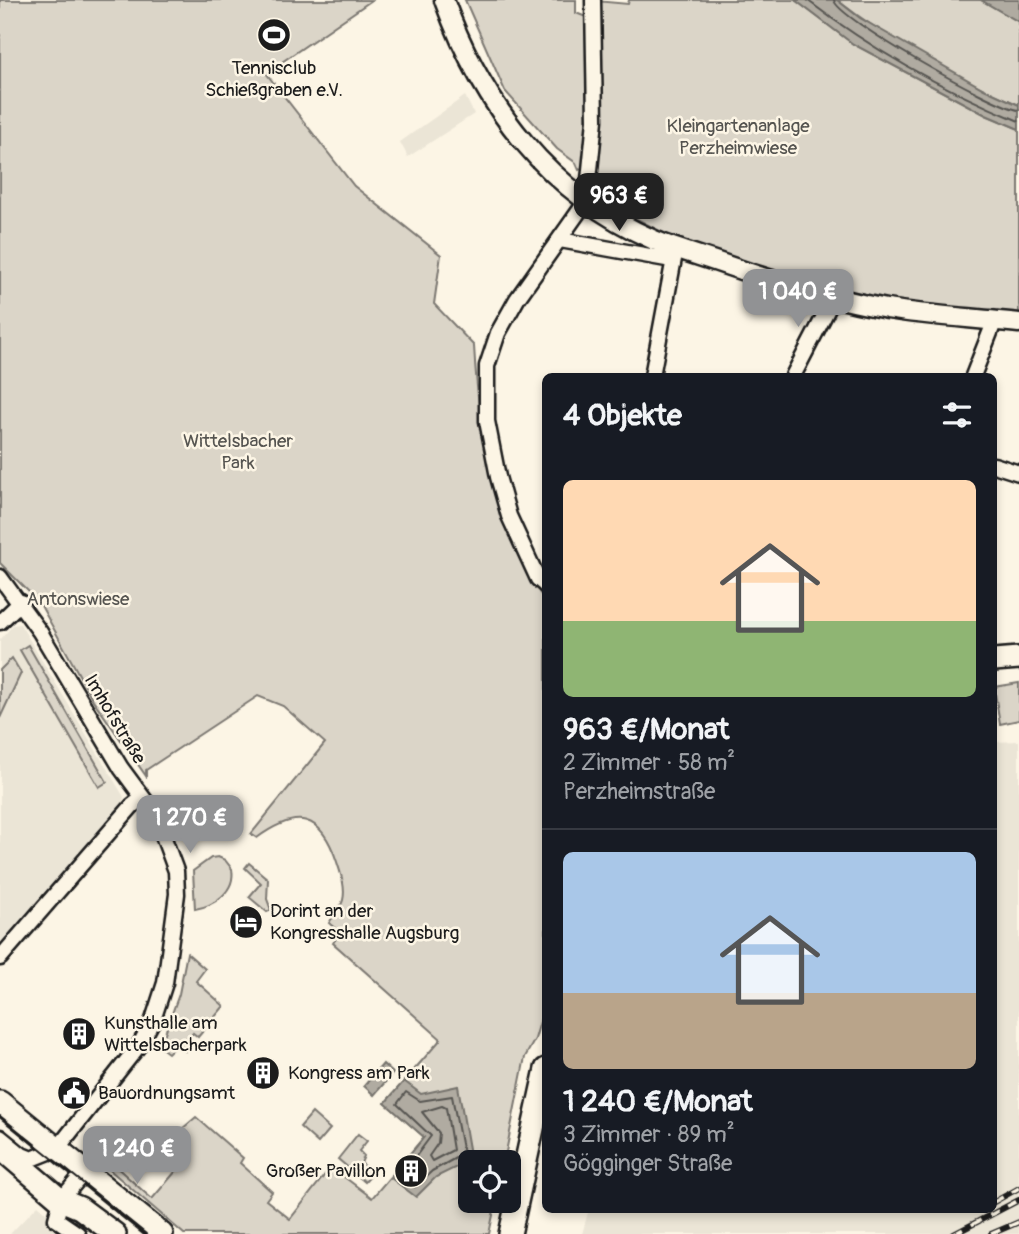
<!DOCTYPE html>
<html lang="de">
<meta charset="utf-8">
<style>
body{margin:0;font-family:Pangolin,sans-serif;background:#242831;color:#f1f3f6;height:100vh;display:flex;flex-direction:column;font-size:26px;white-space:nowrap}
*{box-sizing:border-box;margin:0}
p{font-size:23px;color:#9ea1a6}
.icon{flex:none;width:38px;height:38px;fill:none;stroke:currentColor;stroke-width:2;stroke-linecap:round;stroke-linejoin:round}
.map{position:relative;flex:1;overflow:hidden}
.drawer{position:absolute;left:542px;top:373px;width:455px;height:840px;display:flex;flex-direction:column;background:#171b24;border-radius:10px;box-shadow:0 4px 10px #0003}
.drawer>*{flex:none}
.fabs{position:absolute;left:458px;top:1150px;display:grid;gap:14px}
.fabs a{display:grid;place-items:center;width:63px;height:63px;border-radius:10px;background:#171b24;box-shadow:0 4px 10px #0003;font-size:35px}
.price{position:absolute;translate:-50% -60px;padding:0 16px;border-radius:14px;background:#919294;color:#fff;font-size:23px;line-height:46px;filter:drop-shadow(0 2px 4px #0008)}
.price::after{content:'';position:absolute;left:50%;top:42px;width:21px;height:16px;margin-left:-10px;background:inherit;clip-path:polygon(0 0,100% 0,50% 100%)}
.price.current{background:#222;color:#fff}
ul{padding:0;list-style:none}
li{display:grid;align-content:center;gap:14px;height:371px;padding:0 21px}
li+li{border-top:2px solid #363941}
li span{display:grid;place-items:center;height:217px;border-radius:10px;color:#555}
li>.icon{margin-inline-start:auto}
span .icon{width:126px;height:126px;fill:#fffc;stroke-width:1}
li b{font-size:30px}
h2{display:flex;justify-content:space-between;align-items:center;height:84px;padding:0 21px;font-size:30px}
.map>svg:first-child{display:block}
</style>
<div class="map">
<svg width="1019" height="1234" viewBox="0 0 1019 1234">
<rect width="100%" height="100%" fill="#fcf5e5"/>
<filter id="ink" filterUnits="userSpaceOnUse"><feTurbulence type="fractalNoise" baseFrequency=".0143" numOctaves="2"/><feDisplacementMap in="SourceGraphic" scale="14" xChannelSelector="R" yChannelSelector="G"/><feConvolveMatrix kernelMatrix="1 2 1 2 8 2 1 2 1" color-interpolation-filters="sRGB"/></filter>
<g filter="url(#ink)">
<g fill="#ebe5d6">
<path d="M465 96 474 114 408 157 400 142Z"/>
<path d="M20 624 124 797 122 804 0 943V640L13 625Z"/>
<path d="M1019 741V1234H582L589 1209H994V742Z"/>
<path d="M38 1205 71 1234H10Z"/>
</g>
<g fill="#dbd5c8" stroke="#7c7872" stroke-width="2">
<path d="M0 0H372L266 73 354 186 441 255 434 304 474 346C479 435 492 528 546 602V1001L535 1039 525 1057 504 1162H471V1200L496 1201 489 1234H184L103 1164H113L152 1199 188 1157 169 1140 196 1117 243 1158 240 1163 272 1192 266 1200 290 1219 331 1167 372 1198 424 1137 385 1103 441 1039 333 943 340 933 329 923C333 916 341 908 343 900 346 888 341 874 337 862 321 813 297 809 257 838L251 834 325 743 283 706 258 696 146 770V776L93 700 39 602 0 563Z"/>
<path d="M465 0H576V13L586 17C587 67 589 117 583 167L579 170 576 163 557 149 505 91Z"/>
<path d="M629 0H795L853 44 986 115 1019 129V317L918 307 839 293 780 276 677 240 612 206 614 200 594 183 596 1 628 4Z"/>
<path d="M837 0H981L1019 22V105C957 78 891 42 837 0Z"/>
<path d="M28 645 107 782 99 787 20 650Z"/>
<path d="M12 658 21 673 0 718V670Z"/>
<path d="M1019 683V720L1000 724 994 687Z"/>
<path d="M218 857 225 860 232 869C236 891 214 906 195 909L193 871 211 858Z"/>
<path d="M249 863 268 879 267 899 271 910 267 912 249 897 261 883 245 868Z"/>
<path d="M187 953 205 969 196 981 224 1006 198 1037 193 1033 185 1043 188 1047 185 1051 178 1043 168 1053 160 1047 179 994Z"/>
<path d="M312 1113 330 1129 318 1143 300 1127Z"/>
<path d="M358 1134 367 1141 359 1151 364 1156 361 1163 373 1173 365 1182 338 1159Z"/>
</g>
<g fill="#b0aba1" stroke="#75726c" stroke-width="2">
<path d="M795 0H837L860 18 984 89 1019 105V129L986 115 853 44Z"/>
<path d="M981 0H1019V22Z"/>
<path d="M383 1064 393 1073 374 1095 364 1086Z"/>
<path d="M404 1081 421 1094 458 1086 471 1160 436 1177 416 1197 391 1178 424 1137 385 1103Z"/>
</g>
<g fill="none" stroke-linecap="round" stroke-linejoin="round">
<g stroke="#575551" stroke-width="2">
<path d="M807 0C871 49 944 90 1019 121"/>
<path d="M834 0C836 18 996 108 1019 110"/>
<path d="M406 1092 420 1101 452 1096 463 1154 432 1171 415 1187 402 1175 431 1136 397 1104Z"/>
<path d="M442 1106 446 1108 453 1150 432 1161 429 1156 438 1143 439 1133 422 1112Z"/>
</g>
<g stroke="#1c1c1c" stroke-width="19">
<g id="minor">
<path d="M560 240 672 260"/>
<path d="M652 376 676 248"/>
<path d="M793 376 834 297"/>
<path d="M973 376 995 320"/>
<path d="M994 465 1019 473"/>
<path d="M0 577 40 632 121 768 155 814 176 871 177 894 165 983 153 1020 140 1044 57 1149 32 1159 22 1155 0 1137"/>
<path d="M546 586 538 579 509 516 498 477 487 421V366L498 333 517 299 587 200 595 120 593 0"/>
<path d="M0 622 21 602"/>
<path d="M0 958 132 806 142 798"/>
<path d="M78 1234 56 1219 61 1200 85 1171"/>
</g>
</g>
<g stroke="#1c1c1c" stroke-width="23">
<path id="tertiary" d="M444 0C482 105 549 194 654 240 678 250 704 257 729 266 781 284 833 299 887 309 931 316 975 318 1019 323"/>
</g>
<g stroke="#1c1c1c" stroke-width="26">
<g id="secondary">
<path d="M994 660 1019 658"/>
<path d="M0 1102 162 1234"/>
<path d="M0 1148 61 1200 80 1208 115 1234"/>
<path d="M510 1234 546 1069"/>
</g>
</g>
<use href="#minor" stroke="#fcf5e5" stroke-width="14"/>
<use href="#tertiary" stroke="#fcf5e5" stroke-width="18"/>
<use href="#secondary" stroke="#fcf5e5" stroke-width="21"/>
<path stroke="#1c1c1c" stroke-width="2" d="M0 1116 146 1234"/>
<g stroke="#1c1c1c" stroke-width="6">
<g id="rail">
<path d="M994 1202 1019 1188"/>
<path d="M954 1234 1019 1200"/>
<path d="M991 1234 1019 1222"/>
</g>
</g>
<use href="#rail" stroke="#fcf5e5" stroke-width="3.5" stroke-dasharray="10" stroke-linecap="butt"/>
</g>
</g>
<defs>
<g id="stadium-disc" transform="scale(1.75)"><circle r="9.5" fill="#1c1c1c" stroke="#fcf5e5"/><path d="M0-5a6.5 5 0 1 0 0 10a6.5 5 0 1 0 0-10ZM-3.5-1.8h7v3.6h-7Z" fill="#fff"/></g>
<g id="hotel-disc" transform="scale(1.75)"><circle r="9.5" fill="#1c1c1c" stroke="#fcf5e5"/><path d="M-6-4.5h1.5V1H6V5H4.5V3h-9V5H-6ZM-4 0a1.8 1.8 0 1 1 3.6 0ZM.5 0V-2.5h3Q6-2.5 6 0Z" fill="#fff"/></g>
<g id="building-disc" transform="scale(1.75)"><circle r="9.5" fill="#1c1c1c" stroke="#fcf5e5"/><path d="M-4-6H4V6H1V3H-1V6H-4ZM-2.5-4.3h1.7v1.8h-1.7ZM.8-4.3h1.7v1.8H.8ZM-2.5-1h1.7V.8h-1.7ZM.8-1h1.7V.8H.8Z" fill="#fff"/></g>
<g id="civic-disc" transform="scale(1.75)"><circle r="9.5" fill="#1c1c1c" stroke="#fcf5e5"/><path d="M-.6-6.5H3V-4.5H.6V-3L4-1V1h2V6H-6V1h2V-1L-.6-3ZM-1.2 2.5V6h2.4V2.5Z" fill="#fff"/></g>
</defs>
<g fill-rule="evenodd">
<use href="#stadium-disc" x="274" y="35"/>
<use href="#hotel-disc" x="246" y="922"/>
<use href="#building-disc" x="79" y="1034"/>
<use href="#building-disc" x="263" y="1073"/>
<use href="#civic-disc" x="74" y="1093"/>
<use href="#building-disc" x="411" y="1171"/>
</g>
<g text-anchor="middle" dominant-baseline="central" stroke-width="5" stroke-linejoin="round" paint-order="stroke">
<g font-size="19" fill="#1c1c1c" stroke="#fcf5e5" text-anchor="start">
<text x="274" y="68" text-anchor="middle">Tennisclub<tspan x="274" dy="22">Schießgraben e.V.</tspan></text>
<text x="270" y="911">Dorint an der<tspan x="270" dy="22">Kongresshalle Augsburg</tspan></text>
<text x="104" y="1023">Kunsthalle am<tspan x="104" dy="22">Wittelsbacherpark</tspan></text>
<text x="288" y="1073">Kongress am Park</text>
<text x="98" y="1093">Bauordnungsamt</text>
<text x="386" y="1171" text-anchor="end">Großer Pavillon</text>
</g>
<g font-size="19" fill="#555450" stroke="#fcf5e5">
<text x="738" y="126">Kleingartenanlage<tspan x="738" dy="22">Perzheimwiese</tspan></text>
<text x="238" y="441">Wittelsbacher<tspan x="238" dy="22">Park</tspan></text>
<text x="78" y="599">Antonswiese</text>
</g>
<g font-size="19" fill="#1c1c1c" stroke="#fcf5e5">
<text transform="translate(115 719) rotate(59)">Imhofstraße</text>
</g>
</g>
</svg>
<div class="fabs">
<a><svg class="icon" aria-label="locate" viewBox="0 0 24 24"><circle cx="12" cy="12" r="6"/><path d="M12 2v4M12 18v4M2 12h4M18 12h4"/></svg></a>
</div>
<b class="price current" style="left:619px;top:233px">963 €</b>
<b class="price" style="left:798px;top:329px">1 040 €</b>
<b class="price" style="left:190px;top:855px">1 270 €</b>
<b class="price" style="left:137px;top:1186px">1 240 €</b>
<section class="drawer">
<h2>4 Objekte<svg class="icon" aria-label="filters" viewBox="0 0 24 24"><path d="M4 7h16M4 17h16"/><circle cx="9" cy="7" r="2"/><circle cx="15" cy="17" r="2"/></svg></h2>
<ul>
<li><span style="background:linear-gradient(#ffd9b3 65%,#8fb573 0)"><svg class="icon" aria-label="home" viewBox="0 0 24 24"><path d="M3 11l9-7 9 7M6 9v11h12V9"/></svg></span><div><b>963 €/Monat</b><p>2 Zimmer · 58 m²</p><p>Perzheimstraße</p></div></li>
<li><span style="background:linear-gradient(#a9c7e8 65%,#b9a48a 0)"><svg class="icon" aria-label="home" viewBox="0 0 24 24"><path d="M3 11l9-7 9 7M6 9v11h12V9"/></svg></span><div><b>1 240 €/Monat</b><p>3 Zimmer · 89 m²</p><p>Gögginger Straße</p></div></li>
</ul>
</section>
</div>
